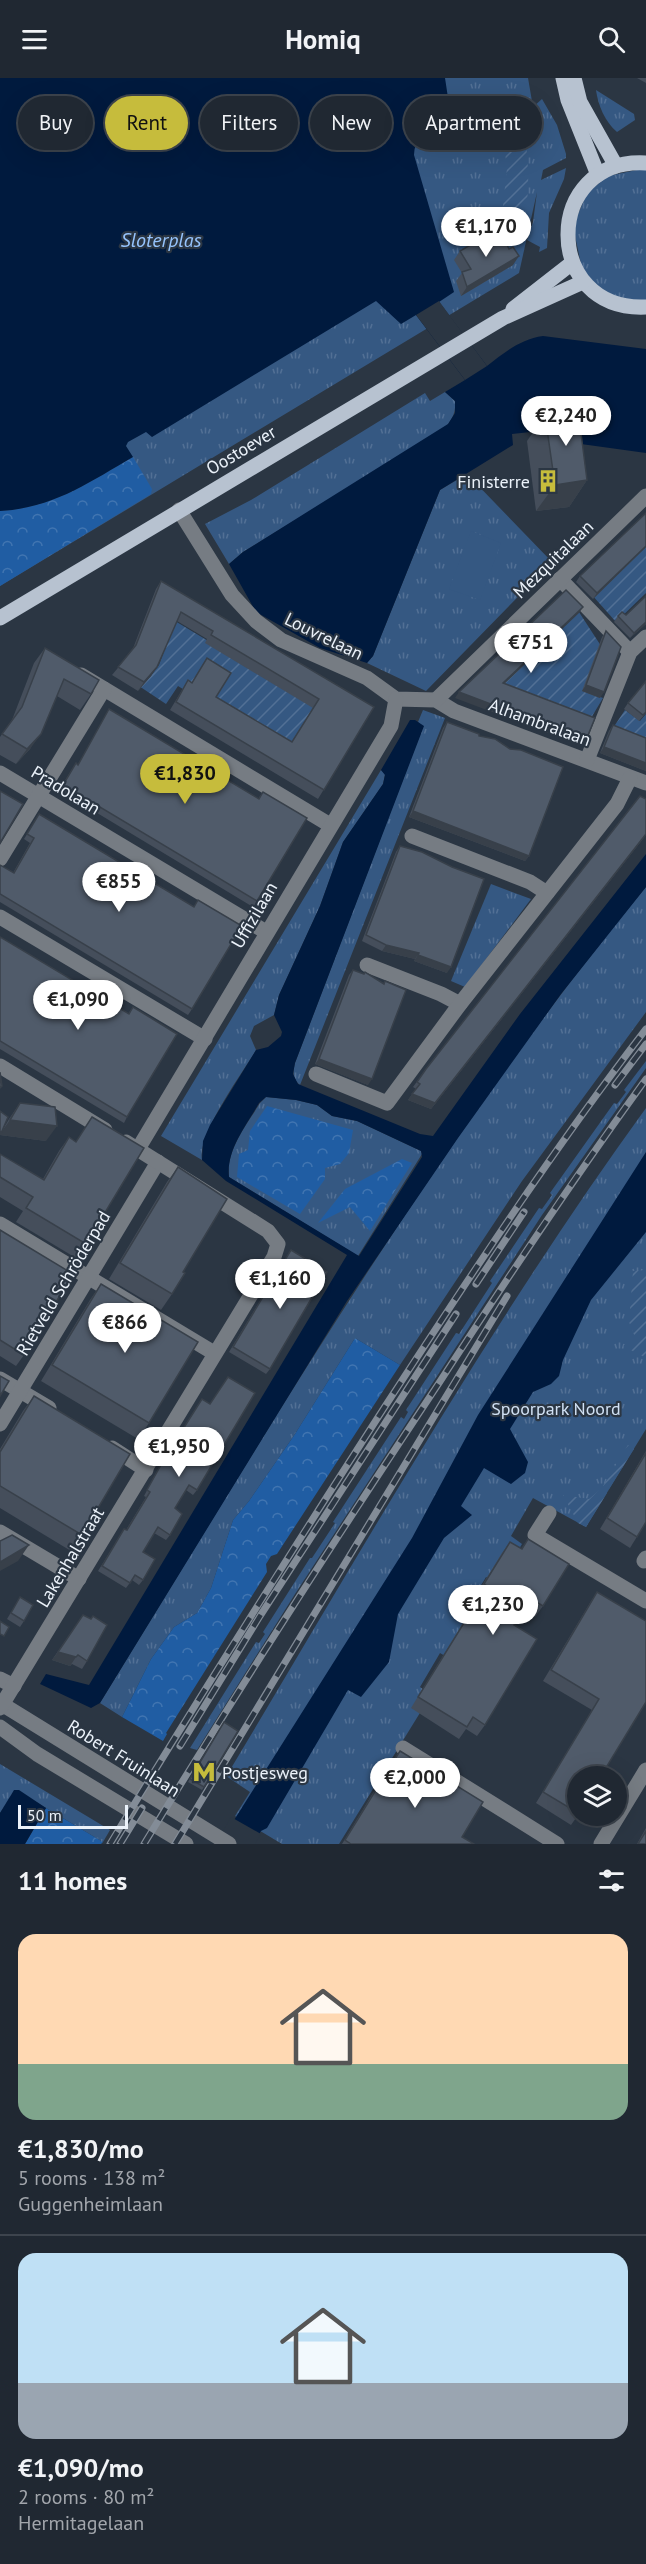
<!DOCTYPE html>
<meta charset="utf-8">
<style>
body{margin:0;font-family:"PT Sans",sans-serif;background:#28303a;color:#f1f3f6;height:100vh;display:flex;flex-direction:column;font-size:22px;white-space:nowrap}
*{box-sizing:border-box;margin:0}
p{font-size:20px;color:#a2a6ac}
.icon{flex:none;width:33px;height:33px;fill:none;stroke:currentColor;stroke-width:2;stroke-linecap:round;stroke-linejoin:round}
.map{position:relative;height:1766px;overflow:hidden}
.sheet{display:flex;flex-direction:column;background:#202832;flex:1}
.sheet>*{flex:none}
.top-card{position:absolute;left:18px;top:18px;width:610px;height:54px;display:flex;gap:12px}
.controls{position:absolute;left:567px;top:1688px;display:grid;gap:12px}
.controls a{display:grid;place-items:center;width:60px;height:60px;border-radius:50%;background:#202832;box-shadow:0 6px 24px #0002,0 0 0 2px #3d444d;font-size:30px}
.scale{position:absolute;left:18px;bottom:15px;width:110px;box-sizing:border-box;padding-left:6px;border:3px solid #ebf2fa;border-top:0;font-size:16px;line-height:21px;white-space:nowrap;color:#ebf2fa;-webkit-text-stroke:4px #2b3643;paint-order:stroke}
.price{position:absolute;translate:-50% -51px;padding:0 14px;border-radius:21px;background:#fff;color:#222;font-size:20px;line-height:39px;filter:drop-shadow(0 2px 3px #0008)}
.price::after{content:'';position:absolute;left:50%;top:36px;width:18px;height:14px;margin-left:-9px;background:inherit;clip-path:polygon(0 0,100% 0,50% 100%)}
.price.active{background:#c6bc3c;color:#111}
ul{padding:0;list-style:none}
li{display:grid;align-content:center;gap:12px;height:318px;padding:0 18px}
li+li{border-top:2px solid #3d444d}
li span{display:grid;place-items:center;height:186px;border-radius:18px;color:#555}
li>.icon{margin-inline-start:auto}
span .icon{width:108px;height:108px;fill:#fffc;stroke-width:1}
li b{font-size:26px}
h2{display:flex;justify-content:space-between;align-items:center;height:72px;padding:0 18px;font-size:26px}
.chip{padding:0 21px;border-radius:27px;background:#202832;box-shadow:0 6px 24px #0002,0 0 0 2px #3d444d;font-size:21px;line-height:54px}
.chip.active{background:#c6bc3c;color:#111}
header{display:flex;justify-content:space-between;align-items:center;height:78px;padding:0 18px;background:#202832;font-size:27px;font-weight:700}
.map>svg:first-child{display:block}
</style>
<header><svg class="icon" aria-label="menu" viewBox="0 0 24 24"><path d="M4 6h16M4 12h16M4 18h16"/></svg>Homiq<svg class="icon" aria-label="search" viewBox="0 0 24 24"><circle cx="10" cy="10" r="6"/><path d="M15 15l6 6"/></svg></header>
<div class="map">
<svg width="646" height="1766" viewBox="0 0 646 1766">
<defs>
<pattern id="grass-tufts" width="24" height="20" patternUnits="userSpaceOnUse" patternTransform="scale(1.5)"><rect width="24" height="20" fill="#355882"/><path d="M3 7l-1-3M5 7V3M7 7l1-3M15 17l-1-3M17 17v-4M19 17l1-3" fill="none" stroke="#527095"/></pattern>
<pattern id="forest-crowns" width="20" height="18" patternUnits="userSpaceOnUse" patternTransform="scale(1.5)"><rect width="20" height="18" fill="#205da3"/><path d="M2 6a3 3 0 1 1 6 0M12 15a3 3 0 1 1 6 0" fill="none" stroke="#4175b1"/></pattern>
<pattern id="garden-furrows" width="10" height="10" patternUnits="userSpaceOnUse" patternTransform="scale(1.5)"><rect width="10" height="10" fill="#355882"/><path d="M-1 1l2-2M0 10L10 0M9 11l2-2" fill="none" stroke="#527095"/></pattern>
</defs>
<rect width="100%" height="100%" fill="#2b3643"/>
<g fill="url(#grass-tufts)">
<path d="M382 0H528L533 29 542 21 557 47 566 76V80L543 92 541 102 566 90 564 101 549 135 547 170 539 174 540 169 527 162 533 144 537 114 519 195 0 508V408Z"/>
<path d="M596 12 634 36 635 42 617 54C605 44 598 27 596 12Z"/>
<path d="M646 90V224L624 222 600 211 582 191 573 148 587 115 608 98Z"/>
<path d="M445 314 455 323C456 335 452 342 444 351L243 474 229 486 205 446 251 422 425 315 430 323Z"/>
<path d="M467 396 552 484 426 613 367 585 373 578 440 412Z"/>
<path d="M423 632 445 640 300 1007C292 1000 293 994 295 985L423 649 418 644Z"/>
<path d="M381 692 385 696 383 706 343 764 320 828 279 917 274 937 254 948 250 958 256 972C242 996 197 1056 202 1082L161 1058Z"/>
<path d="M491 806 531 821 465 909 451 903Z"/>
<path d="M646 809V934L522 1103 400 1287 355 1260 295 1356 249 1423 233 1442 211 1510 197 1535 174 1549 151 1581 122 1639 100 1625C271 1347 437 1062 646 809Z"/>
<path d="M646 983V990L542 1137 295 1516 197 1672 190 1670 256 1564 259 1565 265 1556 263 1554 310 1480H312L335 1445 333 1444 401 1339 404 1341 408 1334 406 1332 456 1255 459 1256 492 1205 490 1203 539 1130 542 1131 552 1117 550 1115 614 1025 617 1026 626 1014 624 1012Z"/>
<path d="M266 1019 296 1022 317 1027 332 1038 357 1043 421 1073 422 1076 358 1178 229 1099C226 1072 246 1048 260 1025Z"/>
<path d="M646 1030V1351L586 1449 533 1420 511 1458 522 1466 498 1506 486 1499 465 1534 477 1541 452 1582 440 1575 420 1609 431 1617 339 1766H282L235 1738 250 1714 223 1696 227 1691 230 1692C364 1468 493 1241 646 1030Z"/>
<path d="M0 1686 110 1752 103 1764 16 1712 0 1735Z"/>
</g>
<g fill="url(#forest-crowns)">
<path d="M133 379 152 411 151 416 0 508V433C53 430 88 405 133 379Z"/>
<path d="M267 1028 353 1052 349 1075 340 1086 325 1090V1101L300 1136 237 1099 239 1076 248 1072 250 1053Z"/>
<path d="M402 1081 412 1085 370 1153 350 1129 318 1145 345 1111Z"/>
<path d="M355 1260 400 1287 277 1476 271 1478 266 1486 267 1494 166 1655 167 1656 163 1663 122 1639 151 1581 174 1549 197 1535 211 1510 233 1442 249 1423 295 1356Z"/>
<path d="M46 1730 103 1764 101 1766H25Z"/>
</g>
<g fill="url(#garden-furrows)">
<path d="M519 34H522C528 76 533 117 520 158L501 146 507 90 500 39 520 36Z"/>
<path d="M646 465V515L616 544 592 517Z"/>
<path d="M577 531 603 571 587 614 603 620 591 640 490 613Z"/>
<path d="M175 543 311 625 350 619 283 672 178 608 166 626 139 608 150 599 159 587Z"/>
<path d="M625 632 640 643 646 636V662L613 650Z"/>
<path d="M646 1192V1280L623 1268 635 1259 629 1244 633 1193Z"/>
<path d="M628 1367 634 1371 609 1411 603 1408Z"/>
<path d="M601 1411 607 1415 586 1449 578 1445 563 1417 589 1421Z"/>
</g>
<path fill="#355882" d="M471 453 501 465 480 522 449 511Z"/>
<g fill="#001a3e" fill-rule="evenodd">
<path d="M0 0H445L450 33C439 52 416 47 414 77L454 214 439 224 487 288C505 274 521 261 543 258L646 271V375L581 366 558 351 512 356 513 367 440 412 373 578 367 585 320 570 256 534 229 486 243 474 448 346 455 335V323L445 314 465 302 416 237 401 246 376 223 152 359 146 354 128 364 126 368 133 379C88 405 53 430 0 433Z"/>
<path d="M410 642H415L424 648 295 985 293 996 298 1006 420 1056 433 1058 520 936 646 776V809L561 916 458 1060 347 1223 100 1625 91 1630 40 1606 46 1596 89 1607 347 1177 226 1103 202 1082 203 1063 210 1047 256 972 268 969 281 958 282 954 274 937 279 917 320 828 343 764 383 706 385 697 381 692ZM266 1019 296 1022 317 1027 332 1038 357 1043 421 1073 422 1079 359 1178 229 1099C226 1072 246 1048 259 1025Z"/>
<path d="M646 1074V1154L591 1222 563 1282 559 1298 551 1306 533 1314 510 1351 528 1384 525 1395 511 1406 484 1390 461 1428 472 1437 444 1460 398 1536 389 1584 361 1619 348 1612 267 1750 261 1753 253 1766H219L412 1460 478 1337Z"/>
<path d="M14 1712H19L46 1730 25 1766H0V1735Z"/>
</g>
<g fill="#2b3643">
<path d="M439 223 487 288 465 302 416 237Z"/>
<path d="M231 1739 261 1756 255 1766H216Z"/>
</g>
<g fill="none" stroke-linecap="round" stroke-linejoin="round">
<g stroke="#767c83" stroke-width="15">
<path d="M179 432 232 517 256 543 281 562 367 600 396 621 436 622 454 633 646 705"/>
<path d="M560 501 630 574"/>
<path d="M81 597 330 747"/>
<path d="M436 622 646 418"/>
<path d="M587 682 630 574 646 559"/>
<path d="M0 695 266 854"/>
<path d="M412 758 530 804 547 815"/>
<path d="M0 781 104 611"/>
<path d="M0 839 205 961"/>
<path d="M367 887 441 916 460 926"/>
<path d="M0 988 105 1052"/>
<path d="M316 996 387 1025 460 926 617 726 630 700"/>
<path d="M138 1071 391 648 396 621"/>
<path d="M0 1146 214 1275"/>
<path d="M0 1301 49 1330"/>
<path d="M0 1346 158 1084"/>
<path d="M112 1370 146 1392"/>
<path d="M549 1435 535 1457 646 1523"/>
<path d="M0 1454 79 1501"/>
<path d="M644 1483 646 1480"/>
<path d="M0 1601 14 1608"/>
<path d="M0 1625 229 1766"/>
<path d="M0 1630 274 1179 278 1166 268 1153 126 1064"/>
<path d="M0 1649 37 1676 186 1766"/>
<path d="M403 1670 557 1766"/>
<path d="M601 1766 646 1692"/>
</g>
<g stroke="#b7c2d0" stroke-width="15">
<path d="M563 0 568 22 598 97"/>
<path d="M574 0 580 24 616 88"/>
<path d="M646 85C542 79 542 234 646 229"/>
<path d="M513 231 572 185"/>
<path d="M0 540 503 240 583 204"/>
</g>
<g stroke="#838c97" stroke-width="7">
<g id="rail">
<path d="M615 1007 646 966"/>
<path d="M476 1206 524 1134"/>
<path d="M180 1668 260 1538 456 1236"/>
<path d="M110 1766C199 1619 291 1474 384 1330 468 1201 552 1073 646 951"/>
<path d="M120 1766 142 1730"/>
<path d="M144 1766C239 1610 338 1457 439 1305 506 1202 574 1100 646 1001"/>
<path d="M175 1766 507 1218"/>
</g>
</g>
<use href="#rail" stroke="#2b3643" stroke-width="4.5" stroke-dasharray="14" stroke-linecap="butt"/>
</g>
<g fill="#454e5b">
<path d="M637 0H646V5Z"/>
<path d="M498 167 509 171 513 187 461 218 456 203 462 195 454 182 460 173Z"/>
<path d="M545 337 587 402 569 429 536 433 527 363Z"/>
<path d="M646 469 593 521 576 504 580 498Z"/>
<path d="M161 503 374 629 318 721 170 632 188 602 192 604 207 580 216 619 292 664 313 630 205 565 207 561 177 543 151 598 138 613 112 597 132 573 156 511Z"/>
<path d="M646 518V546L630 560 614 544 618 538 626 537Z"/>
<path d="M606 553 600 620 582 613 602 559Z"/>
<path d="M45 570 91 616 80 632 57 618 30 671 16 686 0 677V659L12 642 34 585Z"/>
<path d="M628 625 646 635 639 643 624 631Z"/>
<path d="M109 631 258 721 263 714 257 823 253 829 59 712 76 685 78 687Z"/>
<path d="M447 644 479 658 529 778 525 783 409 739 443 650Z"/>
<path d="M613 647 646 660V693L600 675 609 653Z"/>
<path d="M36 742 192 931 188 937 0 824V787L13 795 30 765 24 761Z"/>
<path d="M646 757 431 1031 408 1022 416 1011 413 1009 426 991Z"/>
<path d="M400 768 447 895 414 883 415 881 382 873 362 863 396 774Z"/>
<path d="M0 859 128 936 133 929 127 1039 124 1045 0 971Z"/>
<path d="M353 892 383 906 385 903 368 1007 315 986 349 897Z"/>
<path d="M20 1025 46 1063 0 1057V1056L9 1041Z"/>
<path d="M92 1039 86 1166 76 1180 16 1144 23 1133 0 1119V1076L43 1101 59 1073 69 1059 76 1064Z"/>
<path d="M178 1089 183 1194 172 1216 161 1232 109 1201 167 1104Z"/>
<path d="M0 1152 24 1277 16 1288 0 1278Z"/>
<path d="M291 1172 270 1291 266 1296 229 1274Z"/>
<path d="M101 1206 149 1345 138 1361 41 1303 90 1222Z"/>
<path d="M34 1318 82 1457 71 1473 0 1430V1371L23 1333Z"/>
<path d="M198 1327 197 1412 193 1417 186 1412 175 1430 170 1457 166 1462 154 1455 143 1474V1502L139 1507 132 1502 126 1510 98 1493 121 1456 126 1452 146 1419 144 1418 162 1384Z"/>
<path d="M646 1373V1444L630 1470 600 1451Z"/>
<path d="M528 1461 543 1528 535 1539 524 1532 514 1547 485 1647 477 1658 466 1651 459 1661 411 1630 479 1519 476 1517 502 1475 510 1464 521 1471Z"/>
<path d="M597 1514 646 1543 578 1698V1737L571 1747 536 1725 592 1632 543 1603 590 1525Z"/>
<path d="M20 1519 24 1543 20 1549 7 1541Z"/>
<path d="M83 1537 87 1583 82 1591 72 1586 70 1588 52 1582Z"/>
<path d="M224 1644 238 1653 202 1712 188 1704Z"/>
<path d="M400 1673 462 1759 474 1766H342L387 1692Z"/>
<path d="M646 1750V1766H637Z"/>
</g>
<g fill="#38404a">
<path d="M519 178 513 187 461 218 467 209Z"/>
<path d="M587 402 569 429 536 433 555 407Z"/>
<path d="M646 468V469L593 521 597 515Z"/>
<path d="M583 529 579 535 499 611 503 605Z"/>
<path d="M646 544V546L630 560 634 555Z"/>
<path d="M157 589 151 598 138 613 144 604Z"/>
<path d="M586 607 604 614 600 620 582 613Z"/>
<path d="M459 614 586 662 582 668 455 620Z"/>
<path d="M41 656 30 671 16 686 27 671Z"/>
<path d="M604 669 646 685V693L600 675Z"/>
<path d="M413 733 529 778 525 783 409 739Z"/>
<path d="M646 757 431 1031 408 1022 412 1016Z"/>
<path d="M386 867 419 875 415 881 382 873Z"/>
<path d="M418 877 451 889 447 895 414 883Z"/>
<path d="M319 981 372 1001 368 1007 315 986Z"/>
<path d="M10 1042 57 1048 46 1063 0 1057V1056Z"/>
<path d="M29 1467 18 1483 0 1493V1484Z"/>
<path d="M58 1574 76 1579 70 1588 52 1582Z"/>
</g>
<g fill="#505b6a" stroke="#38404a" stroke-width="1.5">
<path d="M491 155 498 167 505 163 509 171 513 169 519 178 467 209 462 194 471 191 460 173Z"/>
<path d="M578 332 587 402 555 407 545 337Z"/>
<path d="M646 435V468L597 515 580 498Z"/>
<path d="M161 503 374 629 324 712 176 624 188 602 192 605 207 580 231 595 216 619 292 664 319 621 211 557 213 553 181 534 157 589 144 604 118 589 136 567Z"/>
<path d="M566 512 583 529 503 605 595 640 586 662 459 614Z"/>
<path d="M646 518V544L634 555 618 538 622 534 626 537Z"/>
<path d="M606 553 621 569 604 614 586 607Z"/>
<path d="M45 570 99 602 91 616 64 601 41 656 27 671 2 656 22 629Z"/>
<path d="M646 603V634L643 637 628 625Z"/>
<path d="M109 631 259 721 263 714 307 740 257 823 63 707 76 685 78 687Z"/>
<path d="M447 644 479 656V658L495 661 510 671 521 672 563 689 529 778 413 733Z"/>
<path d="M613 647 646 660V685L604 669Z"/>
<path d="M0 713 23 726 0 765Z"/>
<path d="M640 718 646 721V756L435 1025 412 1016 420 1006 417 1004 426 991Z"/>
<path d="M39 736 194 829 198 822 242 848 192 931 0 816V787L14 795 34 760 27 756Z"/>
<path d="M400 768 422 774 452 789 484 801 451 889 418 877 419 875 386 867 366 857Z"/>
<path d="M0 859 129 936 133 929 177 956 127 1039 0 963Z"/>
<path d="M353 892 364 896 365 894 384 906 385 903 406 912 372 1001 319 981Z"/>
<path d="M0 994 2 1008 0 1010Z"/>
<path d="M20 1025 55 1029 57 1048 10 1042Z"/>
<path d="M0 1033 8 1039 2 1053 0 1055Z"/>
<path d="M92 1039 144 1070 86 1166 26 1130 33 1119 0 1099V1076L44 1102 69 1059 76 1064Z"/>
<path d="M178 1089 227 1121 183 1194 185 1195 172 1216 120 1185Z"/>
<path d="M0 1152 73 1196 24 1277 0 1262Z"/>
<path d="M291 1172 327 1194 270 1291 233 1269Z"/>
<path d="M101 1206 198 1264 149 1345 52 1287Z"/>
<path d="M0 1298 9 1303 0 1318Z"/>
<path d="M228 1299 255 1315 197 1412 189 1407 175 1430 182 1436 170 1457 158 1449 143 1474 155 1481 143 1502 135 1497 130 1505 102 1488 124 1451 127 1452 150 1414 147 1412 166 1378 202 1321 210 1326Z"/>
<path d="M34 1318 130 1376 82 1457 0 1408V1374Z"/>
<path d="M646 1375V1444L637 1459 607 1440Z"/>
<path d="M12 1457 29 1467 0 1484V1463Z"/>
<path d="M528 1461 569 1486 543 1528 531 1521 514 1547 537 1561 485 1647 473 1639 467 1649 418 1619 487 1508 484 1506 510 1464 522 1471Z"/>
<path d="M597 1514 646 1543V1624L601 1698H578V1735L543 1714 599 1621 551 1592Z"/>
<path d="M20 1519 33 1527 24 1543 11 1535Z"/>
<path d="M83 1537 91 1541 93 1538 107 1547 87 1583 78 1577 76 1579 58 1574Z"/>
<path d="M0 1543 9 1549 4 1558 0 1556Z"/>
<path d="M224 1644 238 1653 204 1709 190 1701Z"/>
<path d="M400 1673 483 1724 462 1759 474 1766H351L345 1762Z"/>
<path d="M646 1753V1766H638Z"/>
</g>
<defs>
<g id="building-bare" transform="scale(1.8)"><path d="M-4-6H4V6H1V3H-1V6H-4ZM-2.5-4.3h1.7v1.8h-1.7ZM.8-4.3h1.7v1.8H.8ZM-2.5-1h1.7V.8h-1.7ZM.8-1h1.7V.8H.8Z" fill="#c6bc3c" stroke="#2b3643" stroke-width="2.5" paint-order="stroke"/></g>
<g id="metro-bare" transform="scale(1.8)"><path d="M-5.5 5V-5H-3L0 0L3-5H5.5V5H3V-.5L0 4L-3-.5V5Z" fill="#c6bc3c" stroke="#2b3643" stroke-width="2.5" paint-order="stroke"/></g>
</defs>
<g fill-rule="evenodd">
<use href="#building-bare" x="548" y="403"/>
<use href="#metro-bare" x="204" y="1694"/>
</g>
<g text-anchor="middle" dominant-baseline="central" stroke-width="4.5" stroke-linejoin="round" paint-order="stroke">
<g font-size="18" fill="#ebf2fa" stroke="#2b3643">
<text transform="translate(241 372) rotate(-31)">Oostoever</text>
<text transform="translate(553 481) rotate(-44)">Mezquitalaan</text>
<text transform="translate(324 558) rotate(26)">Louvrelaan</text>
<text transform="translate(540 644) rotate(20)">Alhambralaan</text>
<text transform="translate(66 712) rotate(31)">Pradolaan</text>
<text transform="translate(254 837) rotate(-60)">Uffizilaan</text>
<text transform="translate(63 1205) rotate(-59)">Rietveld Schröderpad</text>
<text transform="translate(70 1479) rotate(-59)">Lakenhalstraat</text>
<text transform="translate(124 1680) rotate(32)">Robert Fruinlaan</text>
</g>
<g font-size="18" fill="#ebf2fa" stroke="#2b3643" text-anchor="end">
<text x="530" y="403">Finisterre</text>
<text x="222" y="1694" text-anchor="start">Postjesweg</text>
</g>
<g font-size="18" fill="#d1e1f4" stroke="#2b3643">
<text x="556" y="1330">Spoorpark Noord</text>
</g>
<g font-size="20" font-style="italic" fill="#96c4fd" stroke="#2b3643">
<text x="161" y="162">Sloterplas</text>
</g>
</g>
</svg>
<div class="controls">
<a><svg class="icon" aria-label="layers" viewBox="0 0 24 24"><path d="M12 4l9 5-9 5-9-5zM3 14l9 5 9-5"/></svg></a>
</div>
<div class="scale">50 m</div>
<b class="price" style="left:486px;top:180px">€1,170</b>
<b class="price" style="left:566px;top:369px">€2,240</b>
<b class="price" style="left:531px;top:596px">€751</b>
<b class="price active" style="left:185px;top:727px">€1,830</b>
<b class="price" style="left:119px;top:835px">€855</b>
<b class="price" style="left:78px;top:953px">€1,090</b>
<b class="price" style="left:280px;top:1232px">€1,160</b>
<b class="price" style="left:125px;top:1276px">€866</b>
<b class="price" style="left:179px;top:1400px">€1,950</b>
<b class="price" style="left:493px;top:1558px">€1,230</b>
<b class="price" style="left:415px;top:1731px">€2,000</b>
<div class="top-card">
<a class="chip">Buy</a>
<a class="chip active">Rent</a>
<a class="chip">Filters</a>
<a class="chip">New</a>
<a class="chip">Apartment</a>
</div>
</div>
<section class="sheet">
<h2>11 homes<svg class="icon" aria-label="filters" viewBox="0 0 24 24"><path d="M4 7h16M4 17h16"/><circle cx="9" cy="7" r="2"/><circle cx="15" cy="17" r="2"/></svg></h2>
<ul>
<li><span style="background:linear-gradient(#ffd9b3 70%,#7fa58c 0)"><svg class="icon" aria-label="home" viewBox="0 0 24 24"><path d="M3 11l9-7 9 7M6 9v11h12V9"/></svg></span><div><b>€1,830/mo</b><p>5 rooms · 138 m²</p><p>Guggenheimlaan</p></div></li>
<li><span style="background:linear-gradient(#bfe0f5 70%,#9aa5b1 0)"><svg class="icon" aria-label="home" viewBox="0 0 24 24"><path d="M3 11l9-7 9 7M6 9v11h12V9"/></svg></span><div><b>€1,090/mo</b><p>2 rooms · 80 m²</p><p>Hermitagelaan</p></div></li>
</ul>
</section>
